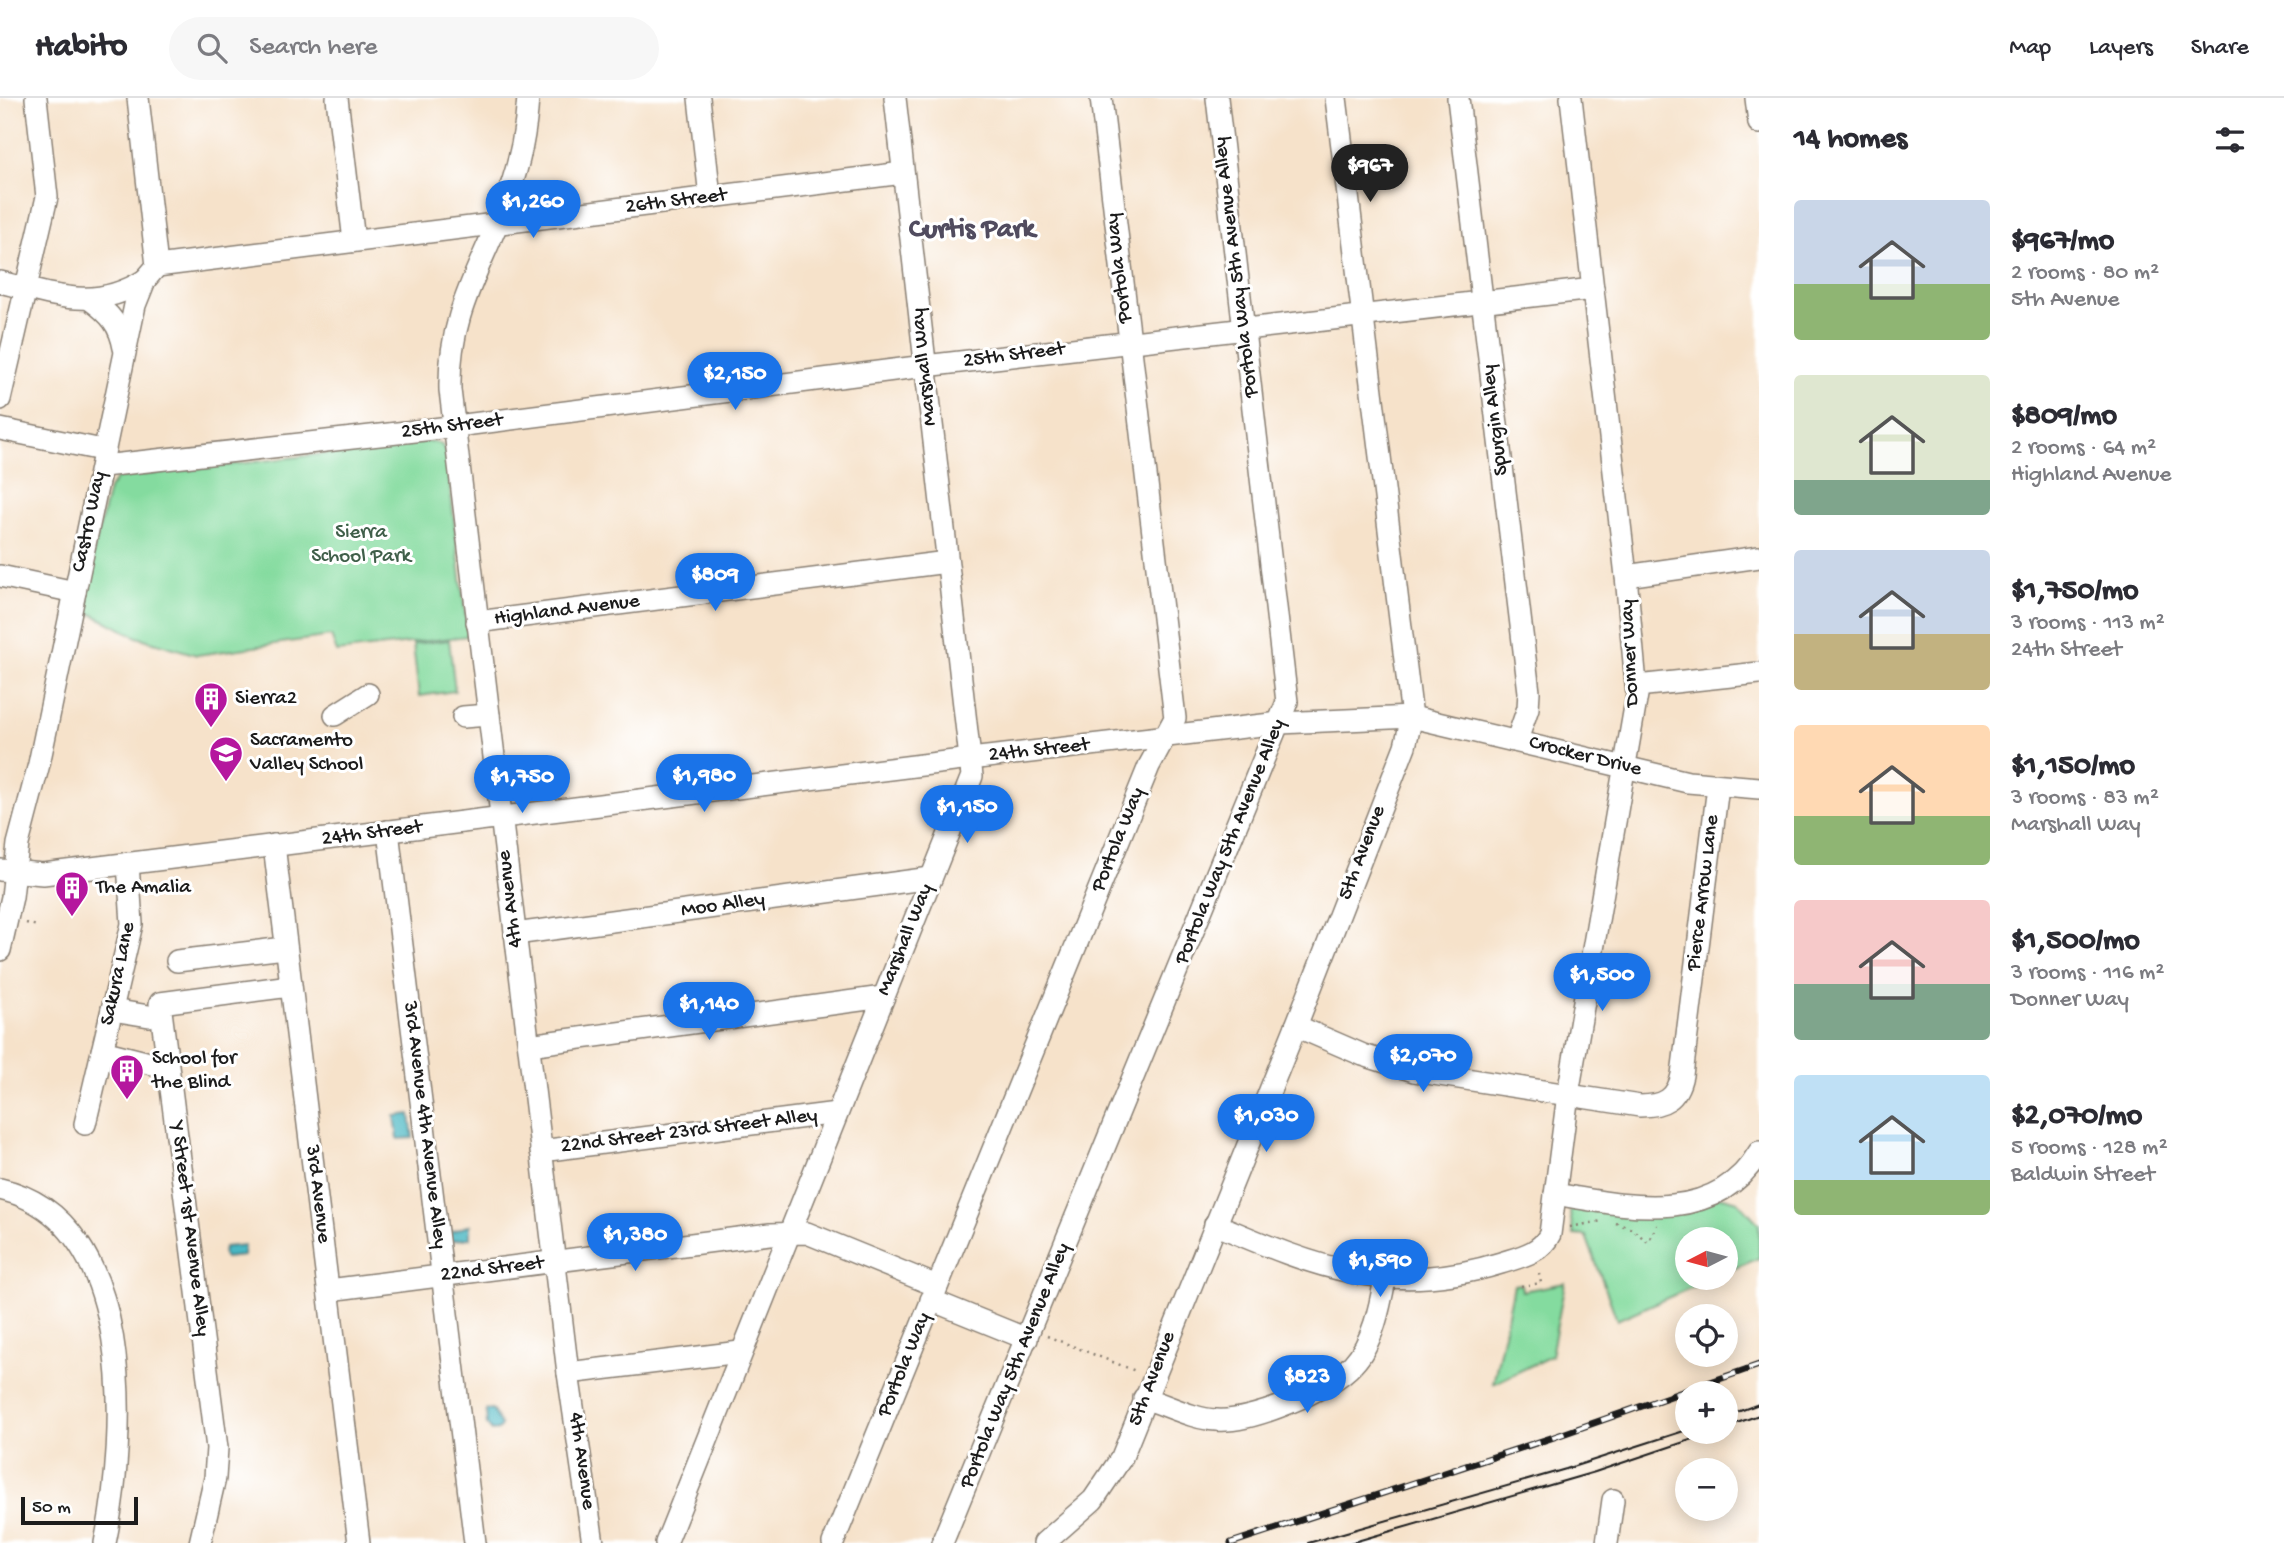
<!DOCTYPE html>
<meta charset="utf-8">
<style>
body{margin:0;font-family:"Gochi Hand",sans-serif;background:#f7f7f7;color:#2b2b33;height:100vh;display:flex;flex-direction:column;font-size:26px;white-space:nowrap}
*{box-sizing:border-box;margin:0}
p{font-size:23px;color:#7c7c81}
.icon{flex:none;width:38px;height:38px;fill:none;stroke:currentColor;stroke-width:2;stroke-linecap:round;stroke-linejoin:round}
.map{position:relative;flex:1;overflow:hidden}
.side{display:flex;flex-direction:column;background:#fff;width:525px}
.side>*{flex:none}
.needle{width:46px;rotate:264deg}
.controls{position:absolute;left:1675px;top:1129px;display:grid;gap:14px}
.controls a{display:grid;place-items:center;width:63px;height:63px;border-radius:50%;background:#fff;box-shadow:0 4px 18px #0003;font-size:35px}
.scale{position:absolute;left:21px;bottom:18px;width:117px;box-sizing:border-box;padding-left:7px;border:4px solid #1c1c1c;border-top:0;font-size:19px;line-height:24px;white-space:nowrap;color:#1c1c1c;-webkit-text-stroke:5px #fff;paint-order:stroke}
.price{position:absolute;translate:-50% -60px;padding:0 16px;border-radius:24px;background:#1a73e8;color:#fff;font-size:23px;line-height:46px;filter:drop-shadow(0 2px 4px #0008)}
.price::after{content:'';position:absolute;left:50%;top:42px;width:21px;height:16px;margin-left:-10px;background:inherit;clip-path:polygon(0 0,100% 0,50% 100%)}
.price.on{background:#222;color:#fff}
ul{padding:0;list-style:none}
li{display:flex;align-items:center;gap:21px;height:175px;padding:0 35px}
li span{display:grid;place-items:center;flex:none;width:196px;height:140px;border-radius:7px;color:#555}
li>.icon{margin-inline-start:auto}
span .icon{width:84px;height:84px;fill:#fffc;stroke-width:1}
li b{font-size:30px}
h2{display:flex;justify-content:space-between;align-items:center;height:84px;padding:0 35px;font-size:30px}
header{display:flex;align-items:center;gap:42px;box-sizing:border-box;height:98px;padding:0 35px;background:#fff;border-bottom:2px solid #e1e1e2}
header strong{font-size:33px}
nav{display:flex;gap:38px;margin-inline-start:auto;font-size:24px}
.search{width:490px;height:63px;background:#f7f7f7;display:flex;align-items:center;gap:18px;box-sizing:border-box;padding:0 24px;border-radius:38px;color:#7c7c81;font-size:26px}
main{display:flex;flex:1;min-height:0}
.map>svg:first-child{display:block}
</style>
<header>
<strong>Habito</strong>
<div class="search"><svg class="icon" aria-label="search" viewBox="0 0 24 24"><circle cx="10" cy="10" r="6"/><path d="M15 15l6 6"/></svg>Search here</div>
<nav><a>Map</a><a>Layers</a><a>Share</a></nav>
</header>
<main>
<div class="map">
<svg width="1759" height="1445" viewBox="0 0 1759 1445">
<rect width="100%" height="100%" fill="#fff"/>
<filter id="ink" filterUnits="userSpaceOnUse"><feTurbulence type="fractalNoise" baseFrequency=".0143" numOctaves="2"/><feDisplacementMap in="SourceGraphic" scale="14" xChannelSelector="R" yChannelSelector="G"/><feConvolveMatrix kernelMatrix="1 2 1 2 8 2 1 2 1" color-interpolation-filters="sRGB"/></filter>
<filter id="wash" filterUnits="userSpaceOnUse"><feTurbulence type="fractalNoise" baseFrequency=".00686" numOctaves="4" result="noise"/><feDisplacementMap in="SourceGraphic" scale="28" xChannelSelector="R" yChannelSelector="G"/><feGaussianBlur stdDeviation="1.57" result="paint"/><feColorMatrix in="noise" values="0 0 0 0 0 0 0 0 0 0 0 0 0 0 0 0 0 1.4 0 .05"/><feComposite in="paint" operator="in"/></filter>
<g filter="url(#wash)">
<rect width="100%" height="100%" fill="#f6e2ca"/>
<g fill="#84db9f" stroke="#507c5e" stroke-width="2">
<path d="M432 343 442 347 446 355 468 538 337 554 331 538 197 557 137 539 80 510 109 391 117 380Z"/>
<path d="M449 542 455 593 419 598 413 546Z"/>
<path d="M1724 1099 1738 1103 1759 1126V1160L1726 1174V1141H1687V1180H1713L1617 1222 1586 1138 1574 1137 1570 1116 1572 1108Z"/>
<path d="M1565 1185 1551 1258 1493 1286 1514 1187 1521 1186 1522 1193Z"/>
</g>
<g fill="#49b7c3" stroke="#326a70" stroke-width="2">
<path d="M410 1016 413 1040 398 1041 395 1018Z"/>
<path d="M470 1127V1140L449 1143 448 1135Z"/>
<path d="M244 1147 243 1158 225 1160 223 1157 224 1149Z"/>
<path d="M486 1312 492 1311 501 1328 498 1332 492 1333 487 1327Z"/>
</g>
</g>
<g filter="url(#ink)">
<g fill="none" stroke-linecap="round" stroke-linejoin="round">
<g stroke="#897f73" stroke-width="24">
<g id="minor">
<path d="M337 0 354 143"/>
<path d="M528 0C526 32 520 64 509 94 485 166 448 210 450 292L568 1275 593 1445"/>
<path d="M699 0 710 99"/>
<path d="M1458 0 1529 594 1528 610 1517 642"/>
<path d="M1756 0 1759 25"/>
<path d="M157 168 903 75"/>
<path d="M0 184C55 197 94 214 145 182"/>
<path d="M91 202C110 216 120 227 124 250"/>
<path d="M0 301 47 99 36 0"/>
<path d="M0 331 102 352"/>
<path d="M103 368 433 331 925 268 1593 191"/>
<path d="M0 478 75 494"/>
<path d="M1626 478 1759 459"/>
<path d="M477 524 947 464"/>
<path d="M1637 588 1759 575"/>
<path d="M335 617 368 596"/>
<path d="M463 619 489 617"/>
<path d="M388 733 475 1445"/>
<path d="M274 747 359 1445"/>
<path d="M0 772 43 776 970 661 1280 625 1412 619 1688 684 1759 690"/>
<path d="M515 836 931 780"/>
<path d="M0 852 12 799 18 746 39 666 135 207 145 182 157 168 138 0"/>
<path d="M177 863 285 850"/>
<path d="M112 912 149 918"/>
<path d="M1296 928 1363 957 1414 973 1640 1008C1664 1008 1677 1001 1682 977L1718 688"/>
<path d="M529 947 883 899"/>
<path d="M102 953 157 967"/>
<path d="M85 1026 132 826 128 765"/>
<path d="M541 1053 837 1015"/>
<path d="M0 1091C138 1122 127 1338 105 1445"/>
<path d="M1555 1096C1625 1108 1715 1129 1759 1054"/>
<path d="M1215 1126C1317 1170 1391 1199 1501 1165 1520 1159 1541 1155 1550 1136L1568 996 1637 597 1626 478 1571 0"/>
<path d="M329 1192 770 1136 807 1135 937 1188"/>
<path d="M931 1202 1027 1241"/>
<path d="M568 1275 740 1254"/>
<path d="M1144 1300C1167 1307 1193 1321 1216 1322 1251 1325 1330 1292 1353 1266 1373 1245 1380 1208 1385 1181"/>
<path d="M200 1445 215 1380 217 1350 160 905 290 888"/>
<path d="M666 1445 972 678 895 0"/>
<path d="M833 1445 1149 668 1175 620 1101 0"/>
<path d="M942 1445 1287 604 1217 0"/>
<path d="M1044 1445 1093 1402 1122 1359 1296 928 1405 648 1412 619 1336 0"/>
<path d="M1607 1445 1613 1402"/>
</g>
</g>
<g stroke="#897f73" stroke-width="2.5" stroke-dasharray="2 5" stroke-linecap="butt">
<path d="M26 825 37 828"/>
<path d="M1616 1125 1632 1131 1648 1144 1657 1127"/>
<path d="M1570 1129 1602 1123"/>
<path d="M1521 1188 1541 1185 1539 1176"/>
<path d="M1047 1238 1138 1274"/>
</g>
<use href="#minor" stroke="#fff" stroke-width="21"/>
<g stroke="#1c1c1c" stroke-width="2">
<path d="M1726 1318 1759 1306"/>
<path d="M1726 1329 1759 1317"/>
<path d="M1308 1445 1566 1371 1687 1332"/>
<path d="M1350 1445 1595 1374 1714 1334"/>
</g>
<g stroke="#1c1c1c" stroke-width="7">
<path id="rail" d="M1231 1445 1554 1339 1759 1267"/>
</g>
<use href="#rail" stroke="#fff" stroke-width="4.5" stroke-dasharray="13" stroke-linecap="butt"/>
</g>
</g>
<defs>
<g id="building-pin" transform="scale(1.75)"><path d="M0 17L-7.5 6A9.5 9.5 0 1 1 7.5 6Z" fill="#b5179e" stroke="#fff"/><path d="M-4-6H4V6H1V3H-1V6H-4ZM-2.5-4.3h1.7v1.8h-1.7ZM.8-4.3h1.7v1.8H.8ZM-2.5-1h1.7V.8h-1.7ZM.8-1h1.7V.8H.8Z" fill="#fff"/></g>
<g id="school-pin" transform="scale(1.75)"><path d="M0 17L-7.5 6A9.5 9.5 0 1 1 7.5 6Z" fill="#b5179e" stroke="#fff"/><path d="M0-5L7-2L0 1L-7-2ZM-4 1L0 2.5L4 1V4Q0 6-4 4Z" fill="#fff"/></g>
</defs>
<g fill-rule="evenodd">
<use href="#building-pin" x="211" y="601"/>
<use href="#school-pin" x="226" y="655"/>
<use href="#building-pin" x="72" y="790"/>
<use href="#building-pin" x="127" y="973"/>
</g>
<g text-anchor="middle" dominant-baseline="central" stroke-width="6" stroke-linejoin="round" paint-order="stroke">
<g font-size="21" fill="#1c1c1c" stroke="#fff">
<text transform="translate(676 104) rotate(-7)">26th Street</text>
<text transform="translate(1237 169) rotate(-97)">Portola Way 5th Avenue Alley</text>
<text transform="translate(1120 170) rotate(-97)">Portola Way</text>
<text transform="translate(1014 258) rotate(-7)">25th Street</text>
<text transform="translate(925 269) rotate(-96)">Marshall Way</text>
<text transform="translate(1496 322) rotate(-97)">Spurgin Alley</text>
<text transform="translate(452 329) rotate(-7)">25th Street</text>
<text transform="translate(90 424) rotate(-78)">Castro Way</text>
<text transform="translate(567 513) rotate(-7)">Highland Avenue</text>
<text transform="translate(1631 555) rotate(-93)">Donner Way</text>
<text transform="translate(1039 653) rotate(-6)">24th Street</text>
<text transform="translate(1585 659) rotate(14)">Crocker Drive</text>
<text transform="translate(372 736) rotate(-7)">24th Street</text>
<text transform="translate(1119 742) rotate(-68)">Portola Way</text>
<text transform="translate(1231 744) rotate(-68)">Portola Way 5th Avenue Alley</text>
<text transform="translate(1363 755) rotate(-69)">5th Avenue</text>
<text transform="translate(1704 795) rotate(-83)">Pierce Arrow Lane</text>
<text transform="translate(511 801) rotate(-97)">4th Avenue</text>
<text transform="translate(723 808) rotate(-8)">Moo Alley</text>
<text transform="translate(906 842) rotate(-68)">Marshall Way</text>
<text transform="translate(119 876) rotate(-78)">Sakura Lane</text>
<text transform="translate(424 1027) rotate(83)">3rd Avenue 4th Avenue Alley</text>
<text transform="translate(689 1034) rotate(-7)">22nd Street 23rd Street Alley</text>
<text transform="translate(317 1096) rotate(83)">3rd Avenue</text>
<text transform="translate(189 1131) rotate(83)">Y Street 1st Avenue Alley</text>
<text transform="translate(492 1172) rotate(-7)">22nd Street</text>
<text transform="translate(905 1267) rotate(-68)">Portola Way</text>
<text transform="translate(1016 1268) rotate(-68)">Portola Way 5th Avenue Alley</text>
<text transform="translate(1153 1281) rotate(-69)">5th Avenue</text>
<text transform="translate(581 1363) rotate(82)">4th Avenue</text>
</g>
<g font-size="21" fill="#405f4a" stroke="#fff">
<text x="361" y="435">Sierra<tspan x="361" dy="24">School Park</tspan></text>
</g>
<g font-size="21" fill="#1c1c1c" stroke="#fff" text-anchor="start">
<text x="235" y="601">Sierra2</text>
<text x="250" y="643">Sacramento<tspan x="250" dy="24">Valley School</tspan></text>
<text x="96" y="790">The Amalia</text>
<text x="152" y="961">School for<tspan x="152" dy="24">the Blind</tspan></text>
</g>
<g font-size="28" font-weight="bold" fill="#514c5f" stroke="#fff">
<text x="972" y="132">Curtis Park</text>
</g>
</g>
</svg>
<div class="controls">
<a><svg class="needle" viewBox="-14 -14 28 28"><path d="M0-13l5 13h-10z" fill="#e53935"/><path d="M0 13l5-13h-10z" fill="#7c7c81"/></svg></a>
<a><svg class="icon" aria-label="locate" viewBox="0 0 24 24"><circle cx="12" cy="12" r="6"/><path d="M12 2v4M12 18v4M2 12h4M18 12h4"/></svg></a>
<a>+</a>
<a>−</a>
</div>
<div class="scale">50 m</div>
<b class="price on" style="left:1370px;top:106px">$967</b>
<b class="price" style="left:533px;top:142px">$1,260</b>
<b class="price" style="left:735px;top:314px">$2,150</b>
<b class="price" style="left:715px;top:515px">$809</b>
<b class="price" style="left:704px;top:716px">$1,980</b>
<b class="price" style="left:522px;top:717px">$1,750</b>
<b class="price" style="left:967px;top:747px">$1,150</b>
<b class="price" style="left:1602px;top:915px">$1,500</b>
<b class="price" style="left:709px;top:944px">$1,140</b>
<b class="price" style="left:1423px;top:996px">$2,070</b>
<b class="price" style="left:1266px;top:1056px">$1,030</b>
<b class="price" style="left:635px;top:1175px">$1,380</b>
<b class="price" style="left:1380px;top:1201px">$1,590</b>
<b class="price" style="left:1307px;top:1317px">$823</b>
</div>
<section class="side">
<h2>14 homes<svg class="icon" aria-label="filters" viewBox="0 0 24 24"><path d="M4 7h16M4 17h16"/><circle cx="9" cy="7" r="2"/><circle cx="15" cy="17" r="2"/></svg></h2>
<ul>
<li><span style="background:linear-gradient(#c9d6e8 60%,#8fb573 0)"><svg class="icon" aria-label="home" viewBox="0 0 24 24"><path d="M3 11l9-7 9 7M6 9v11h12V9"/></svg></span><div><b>$967/mo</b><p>2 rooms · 80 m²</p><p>5th Avenue</p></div></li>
<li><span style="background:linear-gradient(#dfe7d0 75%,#7fa58c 0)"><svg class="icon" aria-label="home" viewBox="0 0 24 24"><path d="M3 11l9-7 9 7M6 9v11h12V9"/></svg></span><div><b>$809/mo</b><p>2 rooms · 64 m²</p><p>Highland Avenue</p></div></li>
<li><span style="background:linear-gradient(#c9d6e8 60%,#c2b280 0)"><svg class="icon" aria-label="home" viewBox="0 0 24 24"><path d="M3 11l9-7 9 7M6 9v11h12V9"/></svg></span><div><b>$1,750/mo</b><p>3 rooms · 113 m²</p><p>24th Street</p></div></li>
<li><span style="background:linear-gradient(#ffd9b3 65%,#8fb573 0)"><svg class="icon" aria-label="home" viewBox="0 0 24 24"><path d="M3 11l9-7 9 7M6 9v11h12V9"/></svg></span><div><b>$1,150/mo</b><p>3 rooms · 83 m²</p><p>Marshall Way</p></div></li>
<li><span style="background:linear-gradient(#f6c9c9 60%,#7fa58c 0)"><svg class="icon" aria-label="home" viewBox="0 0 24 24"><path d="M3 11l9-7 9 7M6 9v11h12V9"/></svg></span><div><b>$1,500/mo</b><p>3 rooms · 116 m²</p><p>Donner Way</p></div></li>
<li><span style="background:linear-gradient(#bfe0f5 75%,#8fb573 0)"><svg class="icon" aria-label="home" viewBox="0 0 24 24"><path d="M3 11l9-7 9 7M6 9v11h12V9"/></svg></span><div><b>$2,070/mo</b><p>5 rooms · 128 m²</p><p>Baldwin Street</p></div></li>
</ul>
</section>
</main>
